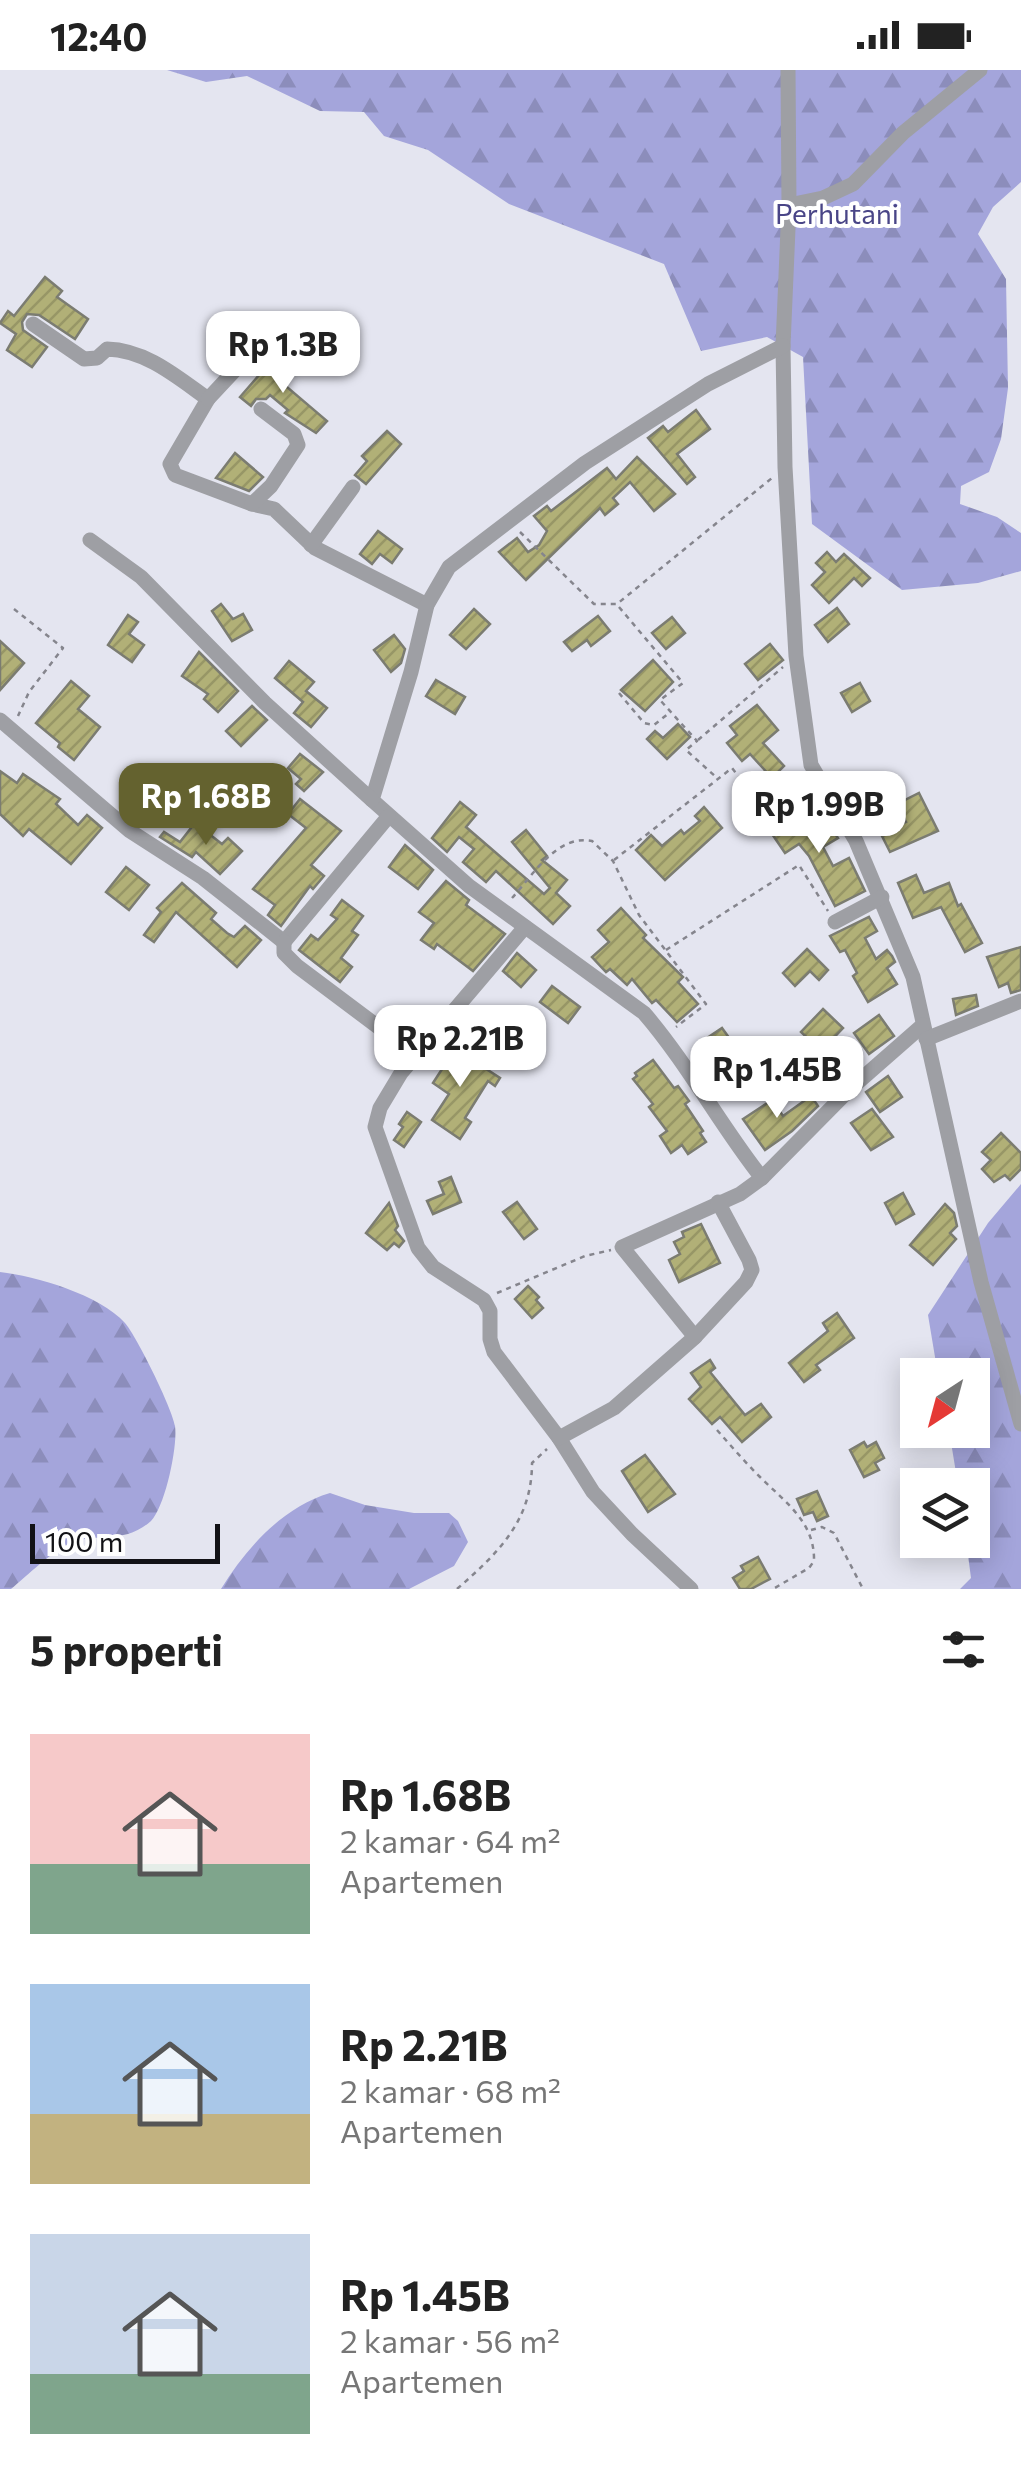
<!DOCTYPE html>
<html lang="id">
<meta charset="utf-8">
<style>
body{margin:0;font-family:Commissioner,sans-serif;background:#f2f2f2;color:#222;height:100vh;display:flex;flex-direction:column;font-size:38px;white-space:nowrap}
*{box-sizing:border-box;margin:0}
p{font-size:32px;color:#767676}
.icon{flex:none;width:55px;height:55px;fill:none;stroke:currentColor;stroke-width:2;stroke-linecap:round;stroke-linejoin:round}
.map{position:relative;height:1519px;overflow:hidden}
.details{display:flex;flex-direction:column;background:#fff;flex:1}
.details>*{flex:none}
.needle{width:65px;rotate:216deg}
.buttons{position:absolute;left:900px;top:1288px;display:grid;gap:20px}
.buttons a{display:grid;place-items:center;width:90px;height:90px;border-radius:0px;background:#fff;box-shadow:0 5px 25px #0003;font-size:50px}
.scale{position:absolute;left:30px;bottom:25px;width:190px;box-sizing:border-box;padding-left:10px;border:5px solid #121216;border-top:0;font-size:28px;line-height:35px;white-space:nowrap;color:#121216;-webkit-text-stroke:8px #fff;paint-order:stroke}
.price{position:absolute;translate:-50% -85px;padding:0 22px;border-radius:20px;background:#fff;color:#222;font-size:32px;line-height:65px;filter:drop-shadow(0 2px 5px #0008)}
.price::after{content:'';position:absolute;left:50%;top:60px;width:30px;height:22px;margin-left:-15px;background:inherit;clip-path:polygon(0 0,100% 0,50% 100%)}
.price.selected{background:#64622f;color:#fff}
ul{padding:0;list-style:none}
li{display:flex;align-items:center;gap:30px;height:250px;padding:0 30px}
li span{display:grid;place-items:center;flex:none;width:280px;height:200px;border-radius:0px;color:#555}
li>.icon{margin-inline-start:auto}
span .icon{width:120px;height:120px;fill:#fffc;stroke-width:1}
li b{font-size:42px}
h2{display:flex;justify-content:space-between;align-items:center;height:120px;padding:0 30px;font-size:42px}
.status{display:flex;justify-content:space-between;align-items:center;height:70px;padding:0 50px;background:#fff;direction:ltr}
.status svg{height:28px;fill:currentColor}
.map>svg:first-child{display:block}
</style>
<div class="status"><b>12:40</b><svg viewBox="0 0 49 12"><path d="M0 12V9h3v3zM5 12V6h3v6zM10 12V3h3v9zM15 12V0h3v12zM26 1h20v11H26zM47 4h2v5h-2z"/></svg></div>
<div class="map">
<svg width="1021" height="1519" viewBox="0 0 1021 1519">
<defs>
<pattern id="forest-firs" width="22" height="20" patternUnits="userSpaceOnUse" patternTransform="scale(2.5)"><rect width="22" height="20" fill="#a4a5db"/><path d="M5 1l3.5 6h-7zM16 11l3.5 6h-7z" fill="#8c8dbb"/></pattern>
<pattern id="building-hatch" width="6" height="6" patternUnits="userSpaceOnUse" patternTransform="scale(2.5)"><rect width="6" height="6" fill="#b1b077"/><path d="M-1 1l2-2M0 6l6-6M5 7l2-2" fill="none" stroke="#979666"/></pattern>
</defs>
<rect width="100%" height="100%" fill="#e4e5f0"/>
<g fill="url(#forest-firs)">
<path d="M167 0H1021V112L993 137 978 164 1006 209 1008 318 1001 369 989 402 961 416 960 434 997 447 1021 463V501L978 513 902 520 812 454 803 287 767 267 701 281 664 194 509 134 428 80 384 66 364 42 320 41 247 6 206 12Z"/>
<path d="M1021 1114V1519H960L971 1508 966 1470H972V1415H958L949 1360H972V1305H938L928 1245 988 1153Z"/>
<path d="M0 1202C36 1206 100 1225 125 1253 137 1267 172 1338 175 1356 178 1376 165 1437 151 1451 124 1475 97 1462 71 1473 53 1480 27 1506 11 1519H0Z"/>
<path d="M330 1423 365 1435 414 1443H449L458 1451 468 1472 454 1496 409 1519H221C246 1478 283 1437 330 1423Z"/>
</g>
<g fill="url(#building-hatch)" stroke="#7b7c71" stroke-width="2.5">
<path d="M45 207 62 221 57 227 88 249 75 269 39 245 27 244 22 252 23 260 47 277 32 297 7 280 16 264 0 253 8 241 14 246Z"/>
<path d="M274 288 290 302 281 312 327 351 316 363 285 343 288 340 270 325 266 329H256L251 336 240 327Z"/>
<path d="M696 340 710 359 677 384 695 407 687 414 648 368 663 356 668 362Z"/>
<path d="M387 361 401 374 366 414 355 405 367 391 362 386Z"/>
<path d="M235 383 263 407 249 421 216 408Z"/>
<path d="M637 387 675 424 654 441 630 412 613 428 618 434 605 445 600 438 526 510 499 482 517 468 528 482 539 475 547 461 534 446 547 436 551 441 607 398 616 409Z"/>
<path d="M378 461 402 479 392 493 380 484 372 494 360 484Z"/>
<path d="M827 482 836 492 844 484 870 508 862 516 854 508 829 533 812 515 825 502 816 493Z"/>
<path d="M221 534 233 549 243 544 252 560 232 571 212 541Z"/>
<path d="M837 538 849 554 828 572 815 555Z"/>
<path d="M474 539 490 554 466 579 450 565Z"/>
<path d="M128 545 138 552 129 564 144 575 132 592 108 575Z"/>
<path d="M598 546 610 561 591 576 587 570 572 581 564 572Z"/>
<path d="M672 547 685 563 666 579 652 563Z"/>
<path d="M394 565 405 579 401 593 391 602 374 580Z"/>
<path d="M0 571 24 593 0 620Z"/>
<path d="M770 574 783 590 758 610 745 594Z"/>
<path d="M199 582 238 621 218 642 204 629 208 624 182 606Z"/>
<path d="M653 590 673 612 645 641 621 620Z"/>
<path d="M289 591 314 612 306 621 327 638 311 657 294 643 303 632 275 608Z"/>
<path d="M436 610 465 627 455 644 426 626Z"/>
<path d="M71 611 89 626 78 639 100 657 74 690 58 677 60 673 36 653Z"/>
<path d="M860 613 870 631 852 642 841 623Z"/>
<path d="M757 635 778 660 763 673 784 696 772 708 750 684 742 691 727 673 737 665 730 656Z"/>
<path d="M252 636 267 650 241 676 226 661Z"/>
<path d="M678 654 690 667 667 689 647 669 655 661 663 668Z"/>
<path d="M300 684 323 702 304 721 296 714 301 709 288 698Z"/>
<path d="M0 701 17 713 23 704 60 729 56 734 78 755 87 745 102 758 71 794 29 759 23 766 0 744Z"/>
<path d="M919 723 938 761 890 782 881 764 906 752 897 734Z"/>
<path d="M300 729 341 761 311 795 324 806 313 819 310 816 281 856 268 845 275 835 253 819 306 758 288 744Z"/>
<path d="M460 732 476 745 466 757 544 824 550 818 512 772 526 760 547 786 542 790 567 810 556 823 570 836 553 854 496 801 486 812 463 792 474 779 459 767 447 782 432 768Z"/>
<path d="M704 737 722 758 665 810 636 780 651 765 662 776 681 760 684 764 700 751 695 746Z"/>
<path d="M787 741 803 763 825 749 838 768 823 777 833 796 849 788 865 821 835 836 809 786 799 774 785 783 766 755Z"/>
<path d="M195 753 222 774 228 768 242 781 220 804 196 782 192 787 160 767 164 762 180 772Z"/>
<path d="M405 775 433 800 418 819 389 797Z"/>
<path d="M126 797 149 815 129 840 106 822Z"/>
<path d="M916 805 924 823 949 813 958 836 961 834 982 873 965 882 941 837 913 848 898 813Z"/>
<path d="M446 811 469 830 466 835 505 864 473 901 437 874 434 879 421 870 434 853 419 842Z"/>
<path d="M182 813 216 843 211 849 227 863 234 867 245 856 261 870 237 897 176 842 154 872 144 865 161 842 157 838Z"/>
<path d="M342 830 363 846 352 861 358 865 341 888 352 897 340 912 299 880 311 865 318 870 337 849 331 845Z"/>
<path d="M621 838 646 865 643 868 683 907 678 912 698 934 677 952 656 930 652 933 632 909 627 915 610 899 606 902 603 899 592 887 609 872 598 860Z"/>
<path d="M869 847 877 861 865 868 876 889 887 880 892 886 895 892 887 898 897 914 868 932 853 906 857 903 845 880 840 882 830 866Z"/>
<path d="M1021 877V920L1011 923 1008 913 999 917 987 887Z"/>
<path d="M807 879 828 900 819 910 810 901 795 916 783 903Z"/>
<path d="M517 883 536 900 521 917 503 901Z"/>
<path d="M552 916 580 937 568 953 540 932Z"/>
<path d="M976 925 978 936 956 945 953 929Z"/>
<path d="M497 938 519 965 505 977 482 950Z"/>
<path d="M823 939 843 958 821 981 801 962Z"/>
<path d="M879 945 894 966 869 984 854 963Z"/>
<path d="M722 958 735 976 708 995 695 976Z"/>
<path d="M449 975 500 1008 495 1016 488 1011 465 1048 471 1052 460 1069 432 1050 449 1024 433 1013 446 993 440 989Z"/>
<path d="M653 990 674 1018 678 1016 689 1031 685 1034 703 1061 700 1063 706 1072 688 1084 682 1075 671 1083 660 1066 667 1061 649 1037 653 1034 633 1009 637 1006 635 1003Z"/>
<path d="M888 1006 902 1027 880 1042 866 1022Z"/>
<path d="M811 1026 818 1036 792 1061 765 1080 743 1049 772 1030 783 1046Z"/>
<path d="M872 1039 893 1067 871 1080 851 1053Z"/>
<path d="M407 1042 421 1052 404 1077 394 1070 403 1057 399 1054Z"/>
<path d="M1001 1063 1021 1083V1099L1010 1110 1005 1105 994 1112 982 1099 991 1090 982 1082Z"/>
<path d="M451 1107 461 1132 433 1144 427 1131 444 1124 439 1112Z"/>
<path d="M903 1123 914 1144 896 1154 885 1133Z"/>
<path d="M517 1132 537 1159 524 1169 503 1142Z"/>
<path d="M389 1133 398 1156 395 1160 404 1171 399 1177 394 1173 387 1180 366 1163Z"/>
<path d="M945 1134 954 1143 957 1156 950 1163 956 1169 933 1195 910 1175Z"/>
<path d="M701 1154 720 1193 679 1212 669 1190 680 1184 674 1172 684 1167 682 1162Z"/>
<path d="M528 1216 539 1227 536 1230 543 1238 532 1248 515 1229Z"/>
<path d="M837 1243 854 1268 816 1295 820 1300 804 1312 789 1293 828 1261 823 1253Z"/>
<path d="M710 1290 715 1298 710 1302 745 1345 761 1334 771 1347 742 1372 720 1347 712 1354 689 1329 701 1317 691 1303Z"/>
<path d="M864 1372 867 1377 876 1372 884 1388 875 1393 879 1400 864 1407 850 1380Z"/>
<path d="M645 1385 675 1424 648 1442 622 1401Z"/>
<path d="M817 1421 828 1446 817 1451 813 1442 804 1445 797 1429Z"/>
<path d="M758 1487 770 1509 751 1519H740L733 1508 744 1501 741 1496Z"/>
</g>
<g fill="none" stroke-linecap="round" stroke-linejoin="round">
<g stroke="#85858d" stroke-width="2.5" stroke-dasharray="5 5" stroke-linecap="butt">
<path d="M520 462 594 534H617L772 408"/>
<path d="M619 537 683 613 660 630 697 671 686 680 716 707"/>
<path d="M14 539 63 578 29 622 18 646"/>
<path d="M619 623 644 653 654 655 669 643"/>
<path d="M698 670 783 597"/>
<path d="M614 790 732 698 756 729 797 703"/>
<path d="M512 828C533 805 557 764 592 771L613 791 639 845 706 934 676 957"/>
<path d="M666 880 799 795 828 841"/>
<path d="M497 1223 585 1186 611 1180"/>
<path d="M717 1360C731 1376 745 1392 760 1407 785 1432 815 1452 814 1491L809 1498 773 1519"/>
<path d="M811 1460 822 1457 834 1463 863 1519"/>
<path d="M457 1519C498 1483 532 1451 532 1393L547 1379"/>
</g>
<g stroke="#9e9fa4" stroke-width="15">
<path d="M788 0 789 135 783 276 785 397 796 586 811 695 856 771 913 907 981 1212 1021 1354"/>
<path d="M789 135 823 128 853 114 903 63 980 0"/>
<path d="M33 254 84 289 97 288 107 279C146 280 177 307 208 329L170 394 175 405 252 434 274 439 315 478 427 535"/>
<path d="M783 276 708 314 585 393 449 497 427 535 411 602 372 730 469 816 644 943C688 994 720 1055 762 1108L850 1019 923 955"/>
<path d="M208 329 265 268"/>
<path d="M252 434 271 416 298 375 294 364 261 339"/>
<path d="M90 470 141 507 265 633 372 730"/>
<path d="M311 475 353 417"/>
<path d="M0 650 130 761 203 808 284 872 388 747"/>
<path d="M835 852 882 827"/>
<path d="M525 857 401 1003 380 1038 375 1057 418 1178 433 1197 484 1230 490 1241V1269L494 1282 559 1368 593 1422 632 1464 691 1519"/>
<path d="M284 872V883L297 896 417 986"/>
<path d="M926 969 1021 931"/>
<path d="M695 1267 622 1177 740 1124 762 1108"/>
<path d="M559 1368 614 1338 695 1267 746 1212 752 1200 749 1190 718 1132"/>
</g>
</g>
<g text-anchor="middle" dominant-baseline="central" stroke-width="8" stroke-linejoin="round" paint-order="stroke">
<g font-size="28" fill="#494587" stroke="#fff">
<text x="837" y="143">Perhutani</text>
</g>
</g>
</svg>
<div class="buttons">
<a><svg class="needle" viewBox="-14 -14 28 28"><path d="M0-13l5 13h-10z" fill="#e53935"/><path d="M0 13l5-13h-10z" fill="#767676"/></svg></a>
<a><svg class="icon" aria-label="layers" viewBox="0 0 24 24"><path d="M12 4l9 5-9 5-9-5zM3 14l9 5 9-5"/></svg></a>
</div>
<div class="scale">100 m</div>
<b class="price" style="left:283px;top:326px">Rp 1.3B</b>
<b class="price selected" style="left:206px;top:778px">Rp 1.68B</b>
<b class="price" style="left:819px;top:786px">Rp 1.99B</b>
<b class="price" style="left:460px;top:1020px">Rp 2.21B</b>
<b class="price" style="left:777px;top:1051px">Rp 1.45B</b>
</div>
<section class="details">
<h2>5 properti<svg class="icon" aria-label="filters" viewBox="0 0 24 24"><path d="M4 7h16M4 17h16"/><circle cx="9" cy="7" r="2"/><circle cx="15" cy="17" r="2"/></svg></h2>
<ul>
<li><span style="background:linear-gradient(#f6c9c9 65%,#7fa58c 0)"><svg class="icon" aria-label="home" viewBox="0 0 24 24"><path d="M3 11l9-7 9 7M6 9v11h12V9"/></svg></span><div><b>Rp 1.68B</b><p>2 kamar · 64 m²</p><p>Apartemen</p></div></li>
<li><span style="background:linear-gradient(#a9c7e8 65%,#c2b280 0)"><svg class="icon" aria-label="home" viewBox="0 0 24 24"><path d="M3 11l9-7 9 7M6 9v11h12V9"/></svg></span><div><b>Rp 2.21B</b><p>2 kamar · 68 m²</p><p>Apartemen</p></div></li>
<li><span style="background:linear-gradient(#c9d6e8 70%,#7fa58c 0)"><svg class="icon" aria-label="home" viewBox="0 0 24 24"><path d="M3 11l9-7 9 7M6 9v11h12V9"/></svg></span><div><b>Rp 1.45B</b><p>2 kamar · 56 m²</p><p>Apartemen</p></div></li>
</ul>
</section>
